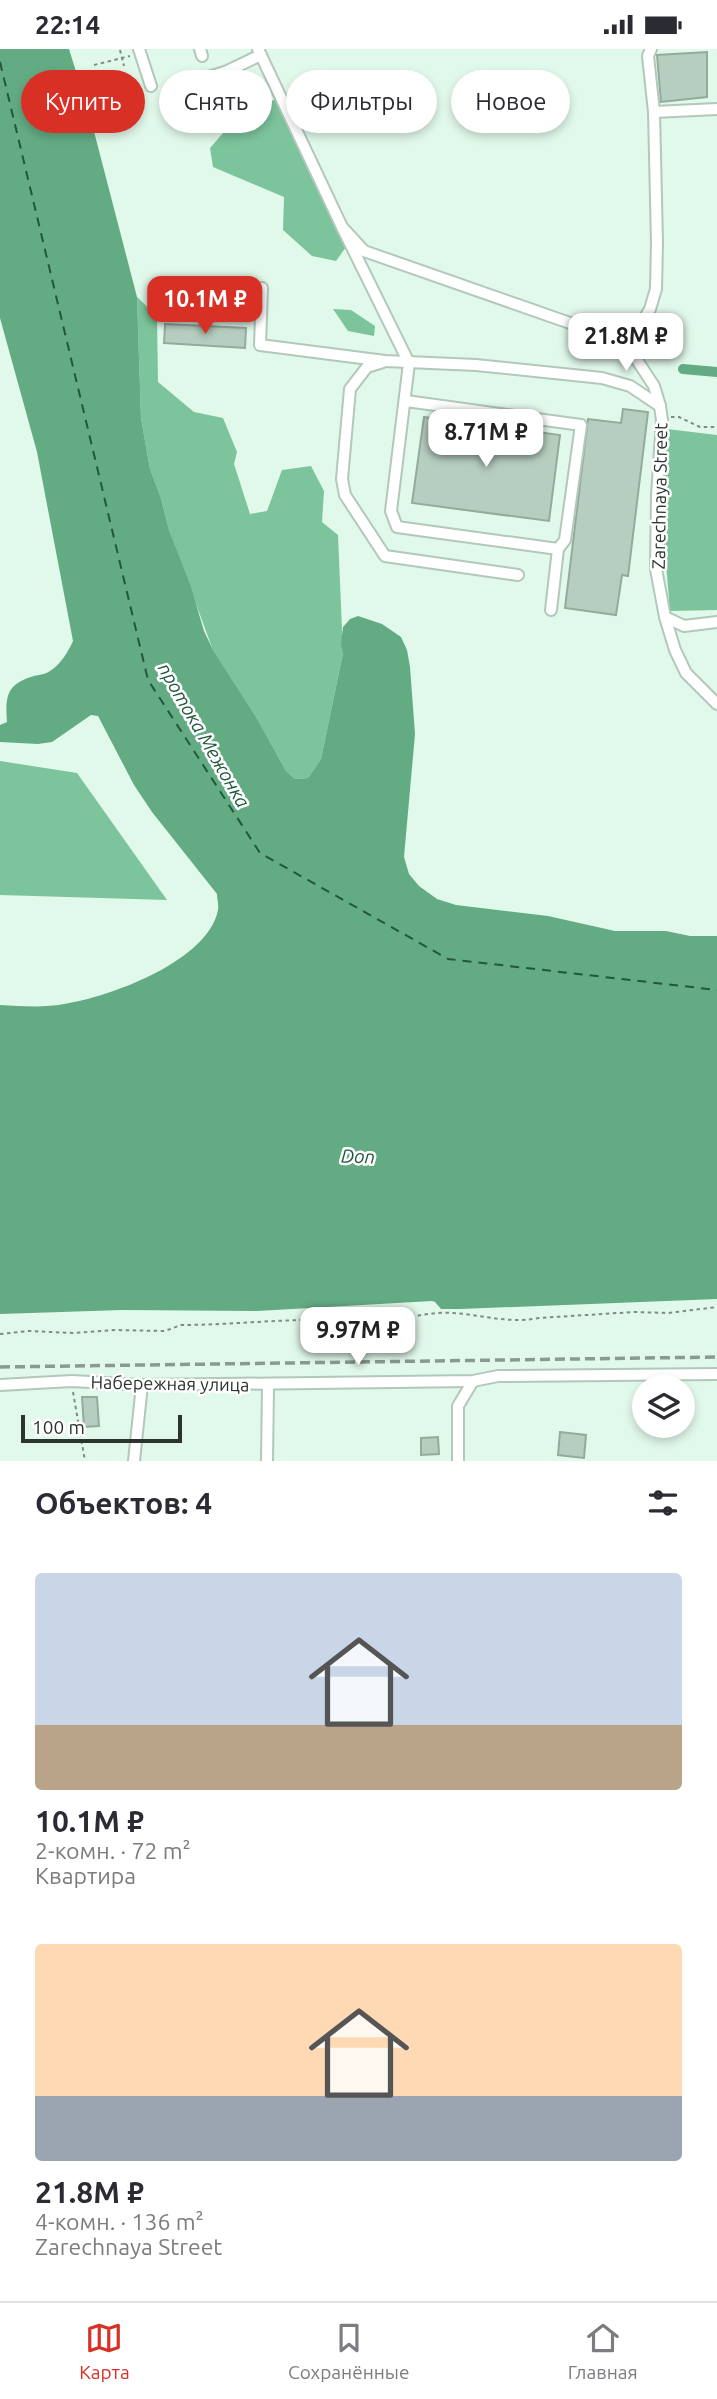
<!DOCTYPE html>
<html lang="ru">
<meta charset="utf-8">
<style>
body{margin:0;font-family:Ubuntu,sans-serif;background:#f7f7f7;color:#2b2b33;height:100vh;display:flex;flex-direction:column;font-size:26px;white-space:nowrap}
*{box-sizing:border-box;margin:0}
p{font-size:23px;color:#7c7c81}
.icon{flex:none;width:38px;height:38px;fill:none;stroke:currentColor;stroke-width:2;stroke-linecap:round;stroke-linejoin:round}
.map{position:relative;height:1412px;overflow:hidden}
.drawer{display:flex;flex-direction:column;background:#fff;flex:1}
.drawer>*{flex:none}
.hud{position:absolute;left:21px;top:21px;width:676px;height:63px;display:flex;gap:14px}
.tools{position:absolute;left:632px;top:1326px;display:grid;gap:14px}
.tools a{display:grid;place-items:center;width:63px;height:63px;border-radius:50%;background:#fff;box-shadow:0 4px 10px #0003;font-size:35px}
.scale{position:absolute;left:21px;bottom:18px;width:161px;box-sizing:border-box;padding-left:7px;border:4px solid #2b342e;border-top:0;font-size:19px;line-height:24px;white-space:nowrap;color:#2b342e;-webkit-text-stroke:5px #fff;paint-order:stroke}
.price{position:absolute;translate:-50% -60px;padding:0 16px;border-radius:14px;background:#fff;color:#222;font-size:23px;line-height:46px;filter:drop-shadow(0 2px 4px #0008)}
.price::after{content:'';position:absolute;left:50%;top:42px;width:21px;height:16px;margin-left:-10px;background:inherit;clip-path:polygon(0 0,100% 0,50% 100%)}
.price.on{background:#d93025;color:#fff}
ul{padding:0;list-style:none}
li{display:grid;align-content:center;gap:14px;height:371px;padding:0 35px}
li span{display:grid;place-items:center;height:217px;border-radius:7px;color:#555}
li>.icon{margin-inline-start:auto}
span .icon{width:126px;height:126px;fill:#fffc;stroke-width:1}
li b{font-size:30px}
h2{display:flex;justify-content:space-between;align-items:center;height:84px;padding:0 35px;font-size:30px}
.chip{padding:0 24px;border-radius:32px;background:#fff;box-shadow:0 4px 10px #0003;font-size:24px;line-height:63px}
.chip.on{background:#d93025;color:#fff}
.status{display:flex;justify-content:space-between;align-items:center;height:49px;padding:0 35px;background:#fff;direction:ltr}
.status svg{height:19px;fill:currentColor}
.menu{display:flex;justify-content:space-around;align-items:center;height:98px;border-top:2px solid #e1e1e2;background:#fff;font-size:19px;color:#7c7c81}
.menu a{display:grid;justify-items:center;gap:4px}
.menu .on{color:#d93025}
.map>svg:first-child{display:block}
</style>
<div class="status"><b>22:14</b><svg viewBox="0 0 49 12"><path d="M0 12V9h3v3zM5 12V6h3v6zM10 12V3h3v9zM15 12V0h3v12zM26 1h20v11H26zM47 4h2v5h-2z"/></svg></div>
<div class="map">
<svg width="717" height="1412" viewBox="0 0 717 1412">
<rect width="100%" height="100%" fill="#e1f9ea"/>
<path fill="#c0edd1" d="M220 30 226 52 196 62 186 41Z"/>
<g fill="#7cc49b">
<path d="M277 50 346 198 336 212 312 207 283 181 284 148 213 118 210 99 224 83 229 66Z"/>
<path d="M137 248 157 267 158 333 194 363 223 369 237 403 234 415 250 465 267 462 282 421 311 417 324 442 322 473 338 486 343 604 321 710 308 729 295 730 286 722 258 671 214 604 169 481 161 449 150 420 141 369Z"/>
<path d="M333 260 351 261 375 277 374 287 348 282Z"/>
<path d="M667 380 717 386V561L670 562 663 480Z"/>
<path d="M0 712 77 724 167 851 0 846Z"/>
</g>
<path fill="#63ab83" d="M0 0H69L91 71 137 248 141 369 150 420 161 449 169 481 191 538 204 582 214 603 258 671 286 722 295 730 308 729 321 710 343 604 341 595 343 578 350 570 358 567 382 575 401 588 407 601 410 618 415 685 404 808 409 825 419 837 437 850 456 856 548 867 615 882H666L690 887H717V1250L460 1260H441L435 1253 432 1252 257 1262 122 1261 0 1265V956C22 957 43 959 64 955 110 948 208 912 218 861 219 856 217 850 217 845L152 763 134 736 98 667 91 666 52 693 38 695 0 693V676L7 673C5 646 7 635 34 627 39 626 46 625 50 622 61 615 68 603 73 592L37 403 0 269Z"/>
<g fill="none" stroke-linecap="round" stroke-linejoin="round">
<path stroke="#63ab83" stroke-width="10" d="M683 320 717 323"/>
<path stroke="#21573b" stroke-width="2" stroke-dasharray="9 7" stroke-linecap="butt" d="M0 13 148 631 260 804 448 910 717 941"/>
</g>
<g fill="#b6cebf" stroke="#94ab9c" stroke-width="2">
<path d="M707 3V48L661 53 657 6Z"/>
<path d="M165 275 246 279 245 299 164 294Z"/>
<path d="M623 360 648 363 628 527 622 526 616 566 565 559 588 370 621 374Z"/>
<path d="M424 368 560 386 549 472 412 454Z"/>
<path d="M82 1348H97L99 1377 84 1378Z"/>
<path d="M560 1383 586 1386 584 1409 558 1406Z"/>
<path d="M438 1388 439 1405 421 1406V1389Z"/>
</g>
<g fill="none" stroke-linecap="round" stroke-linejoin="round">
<g stroke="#b1c8ba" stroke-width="14">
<g id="minor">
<path d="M139 0 151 37"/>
<path d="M200 0 202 7"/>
<path d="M258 0 342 178 409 314"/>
<path d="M651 0 648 7 654 63 717 60"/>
<path d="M187 34 225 23"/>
<path d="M197 66 233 54 225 23 261 6"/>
<path d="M342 178 364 202 607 287 635 308 654 337 660 357 662 371 657 446 656 520 665 568 684 577 717 573"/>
<path d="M262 239 260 296 385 312 476 316 602 329 630 337 660 357"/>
<path d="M607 287H624L637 282 650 260 656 240 657 194 654 63"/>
<path d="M383 313 367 318 350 340 342 430 345 446 385 507 518 526"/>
<path d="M409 314 391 462 397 478 558 500 551 561"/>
<path d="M406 352 581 376 565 491 558 500"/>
<path d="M665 568 675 601 686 624 717 655"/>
<path d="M0 1336 72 1332 142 1336 473 1332 498 1327 717 1325"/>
<path d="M134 1412 142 1336"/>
<path d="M267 1412 268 1336"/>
<path d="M458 1412V1357L473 1332"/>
</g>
</g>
<g stroke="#7e8d83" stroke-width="2" stroke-dasharray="3.5 3.5" stroke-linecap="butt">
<path d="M120 1 124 17"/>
<path d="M94 16 130 7"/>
<path d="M671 368H679L700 378H717"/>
<path d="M0 1285 29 1282 73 1284 114 1281 165 1282 181 1276C229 1276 278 1270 326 1271 344 1271 362 1276 380 1274 399 1272 418 1265 438 1264 473 1262 503 1276 539 1269L634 1263 668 1264 717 1258"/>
<path d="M73 1343 85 1412"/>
</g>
<use href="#minor" stroke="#fff" stroke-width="10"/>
<path stroke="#899a8f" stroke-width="3.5" stroke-dasharray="10 5" stroke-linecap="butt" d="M0 1318 717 1308"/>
</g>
<g text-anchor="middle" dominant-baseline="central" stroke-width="5" stroke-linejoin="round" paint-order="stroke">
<g font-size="18" fill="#2b342e" stroke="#fff">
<text transform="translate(659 447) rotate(-89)">Zarechnaya Street</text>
<text transform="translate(170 1334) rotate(1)">Набережная улица</text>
</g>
<g font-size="19" font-style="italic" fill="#21573b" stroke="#fff">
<text transform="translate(204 686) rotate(60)">протока Межонка</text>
<text transform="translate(358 1107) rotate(2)">Don</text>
</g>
</g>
</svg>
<div class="tools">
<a><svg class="icon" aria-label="layers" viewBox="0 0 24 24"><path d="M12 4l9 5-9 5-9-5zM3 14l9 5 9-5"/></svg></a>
</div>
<div class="scale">100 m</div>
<b class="price on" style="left:205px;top:287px">10.1M ₽</b>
<b class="price" style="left:626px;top:324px">21.8M ₽</b>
<b class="price" style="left:486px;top:420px">8.71M ₽</b>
<b class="price" style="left:358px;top:1318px">9.97M ₽</b>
<div class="hud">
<a class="chip on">Купить</a>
<a class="chip">Снять</a>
<a class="chip">Фильтры</a>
<a class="chip">Новое</a>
</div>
</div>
<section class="drawer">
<h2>Объектов: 4<svg class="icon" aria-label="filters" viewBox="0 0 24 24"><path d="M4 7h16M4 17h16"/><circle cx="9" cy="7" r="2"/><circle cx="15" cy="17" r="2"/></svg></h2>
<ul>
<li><span style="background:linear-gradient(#c9d6e8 70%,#b9a48a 0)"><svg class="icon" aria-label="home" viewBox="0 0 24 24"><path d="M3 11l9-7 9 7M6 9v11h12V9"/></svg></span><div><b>10.1M ₽</b><p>2-комн. · 72 m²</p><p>Квартира</p></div></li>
<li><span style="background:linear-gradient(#ffd9b3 70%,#9aa5b1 0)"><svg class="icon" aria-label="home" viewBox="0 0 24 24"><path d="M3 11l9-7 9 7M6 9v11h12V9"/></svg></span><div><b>21.8M ₽</b><p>4-комн. · 136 m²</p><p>Zarechnaya Street</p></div></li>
</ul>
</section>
<nav class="menu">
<a class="on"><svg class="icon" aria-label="map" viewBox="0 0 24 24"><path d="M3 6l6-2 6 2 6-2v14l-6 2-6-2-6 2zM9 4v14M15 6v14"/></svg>Карта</a>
<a><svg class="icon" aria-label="saved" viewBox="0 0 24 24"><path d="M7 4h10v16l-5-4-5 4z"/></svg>Сохранённые</a>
<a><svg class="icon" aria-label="home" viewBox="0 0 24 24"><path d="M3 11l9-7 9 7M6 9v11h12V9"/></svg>Главная</a>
</nav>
